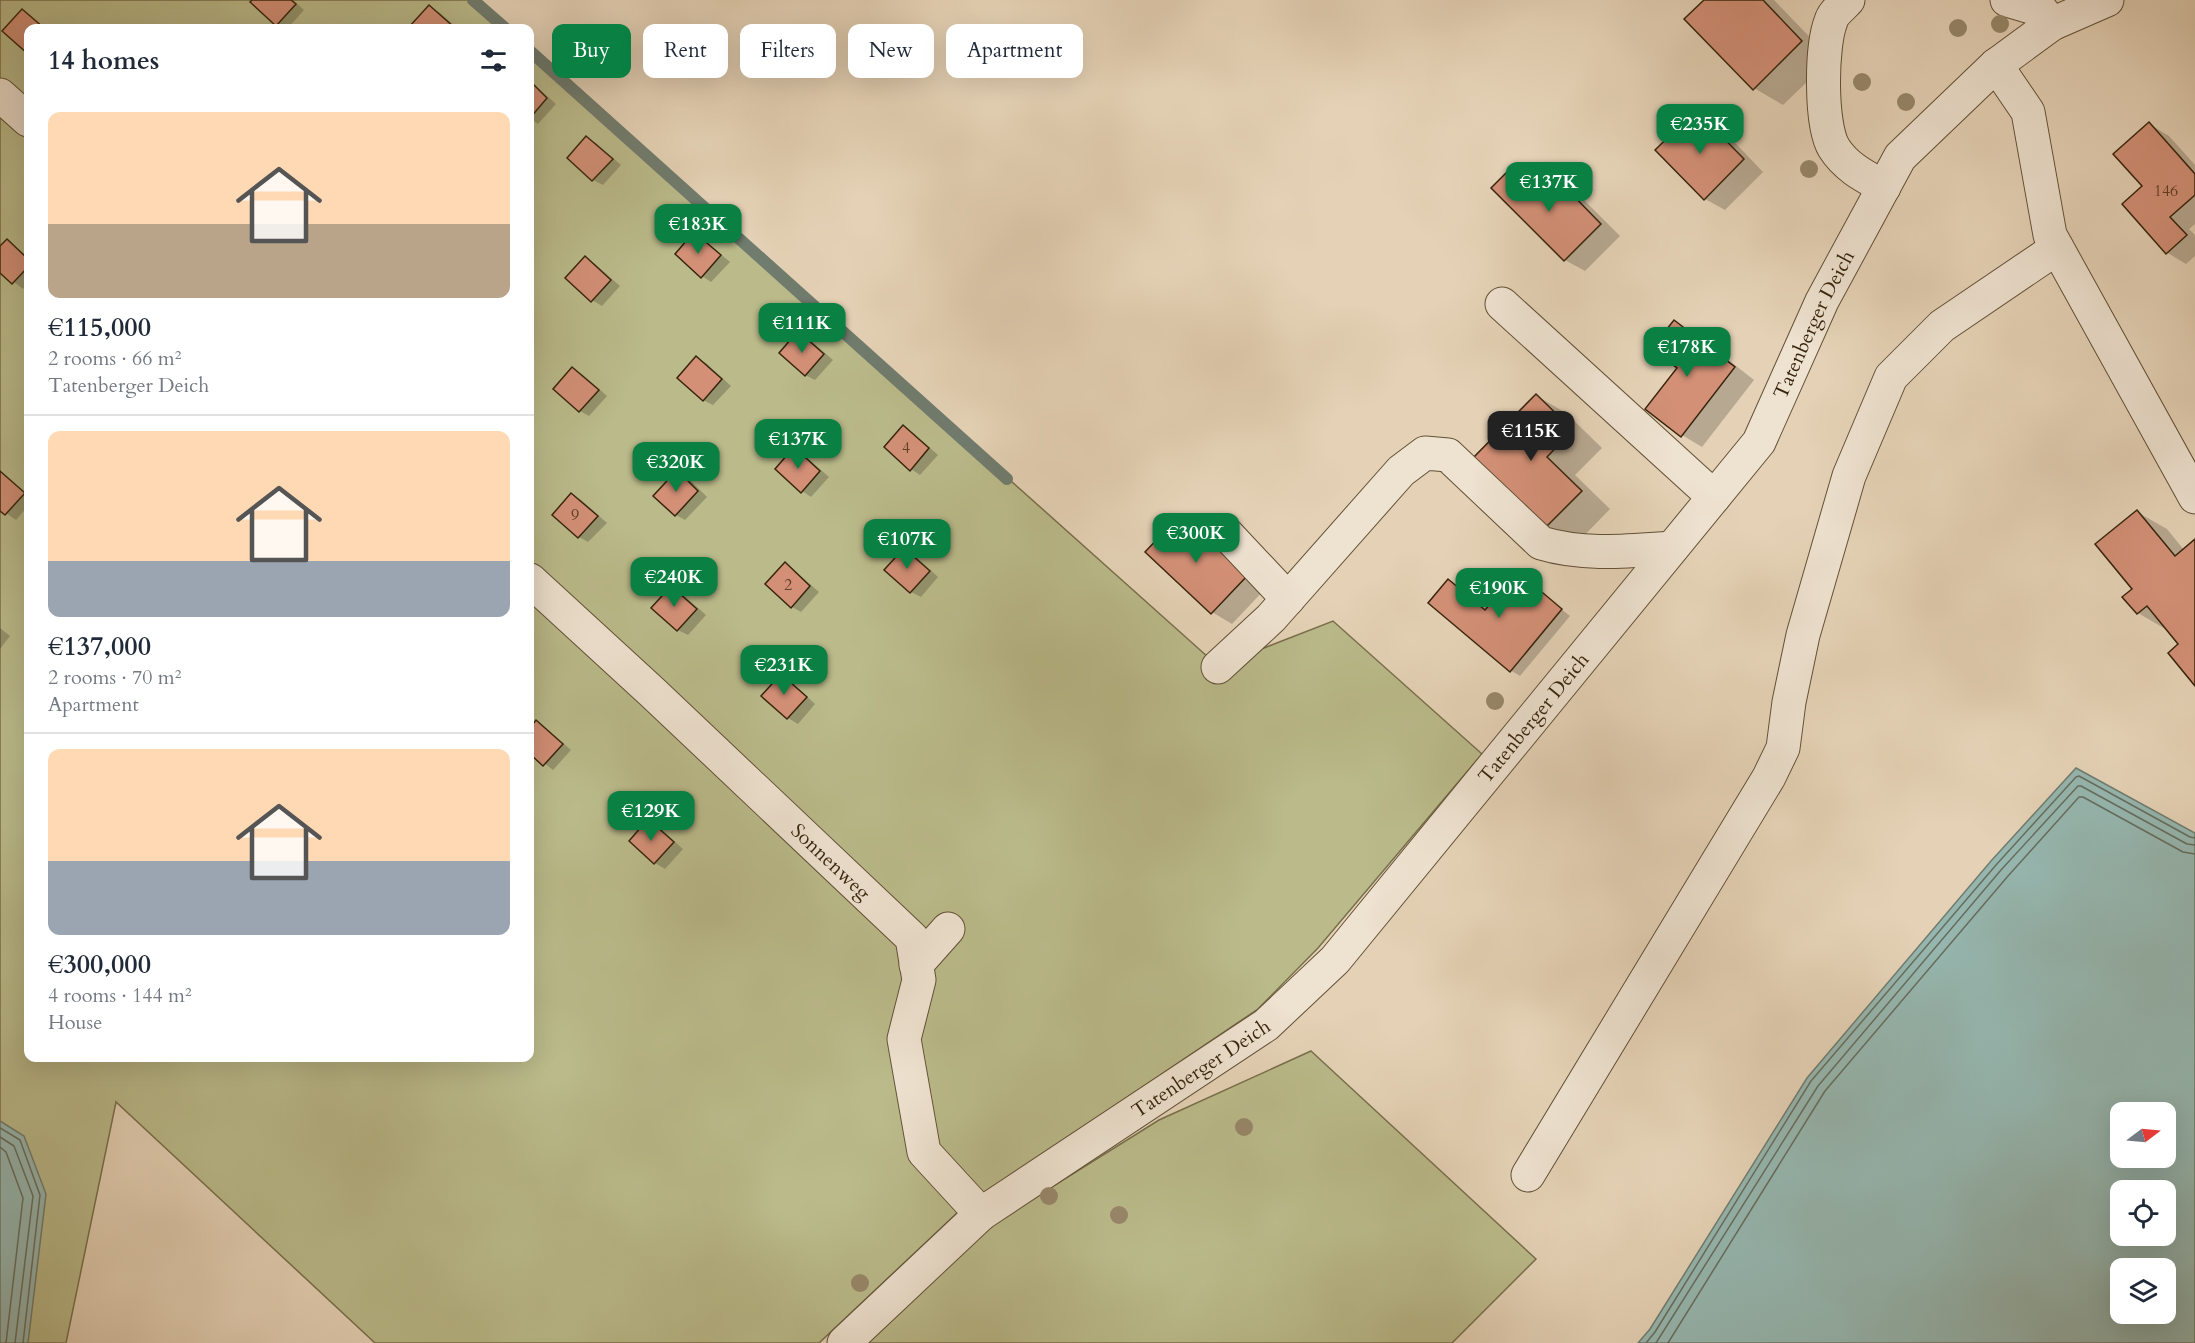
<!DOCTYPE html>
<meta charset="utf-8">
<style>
body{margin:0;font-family:Cardo,serif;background:#f6f6f7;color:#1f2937;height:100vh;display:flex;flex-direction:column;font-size:22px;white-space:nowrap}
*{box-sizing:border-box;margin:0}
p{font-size:20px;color:#747a83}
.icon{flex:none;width:33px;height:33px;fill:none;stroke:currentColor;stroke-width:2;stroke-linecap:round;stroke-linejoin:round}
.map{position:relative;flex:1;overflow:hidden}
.side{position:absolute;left:24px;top:24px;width:510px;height:1038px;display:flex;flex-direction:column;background:#fff;border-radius:12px;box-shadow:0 6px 24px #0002}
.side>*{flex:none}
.guide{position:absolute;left:552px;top:24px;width:570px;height:54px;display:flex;gap:12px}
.needle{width:39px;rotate:74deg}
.fabs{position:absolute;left:2110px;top:1102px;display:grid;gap:12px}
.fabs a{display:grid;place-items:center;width:66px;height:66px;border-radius:12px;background:#fff;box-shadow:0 6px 24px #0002;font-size:30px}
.price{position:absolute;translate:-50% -51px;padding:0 14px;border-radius:12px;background:#0b8043;color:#fff;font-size:20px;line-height:39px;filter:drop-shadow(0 2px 3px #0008)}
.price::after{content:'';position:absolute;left:50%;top:36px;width:18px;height:14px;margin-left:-9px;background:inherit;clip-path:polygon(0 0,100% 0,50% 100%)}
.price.current{background:#222;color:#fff}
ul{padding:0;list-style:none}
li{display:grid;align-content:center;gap:12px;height:318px;padding:0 24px}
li+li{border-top:2px solid #e0e1e3}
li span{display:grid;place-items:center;height:186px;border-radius:12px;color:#555}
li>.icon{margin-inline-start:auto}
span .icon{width:108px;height:108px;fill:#fffc;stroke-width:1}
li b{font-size:26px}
h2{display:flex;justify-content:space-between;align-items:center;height:72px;padding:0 24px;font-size:26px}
.chip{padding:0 21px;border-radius:12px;background:#fff;box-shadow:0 6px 24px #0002;font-size:21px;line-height:54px}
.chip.current{background:#0b8043;color:#fff}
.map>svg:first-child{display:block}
</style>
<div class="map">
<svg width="2195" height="1343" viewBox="0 0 2195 1343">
<rect width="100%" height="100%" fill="#e5d2b6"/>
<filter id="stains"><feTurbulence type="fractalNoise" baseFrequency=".00333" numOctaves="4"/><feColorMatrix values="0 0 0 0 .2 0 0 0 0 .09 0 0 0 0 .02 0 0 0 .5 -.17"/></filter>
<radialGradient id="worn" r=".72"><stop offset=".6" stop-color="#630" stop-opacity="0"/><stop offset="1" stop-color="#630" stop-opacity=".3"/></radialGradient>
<g fill="#baba8a" stroke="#786f4b" stroke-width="1.5">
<path d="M0 0H473L505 28H28V1058H530V51L1218 666 1333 621 1482 754 1318 948 1258 1009 958 1212 819 1343H375L116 1102 66 1343H0Z"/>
<path d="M1311 1051 1536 1259 1452 1343H868L994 1223 1159 1120Z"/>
</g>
<g fill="#96b7b0" stroke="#707c6e" stroke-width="1.5" fill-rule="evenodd">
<path d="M2076 768 2195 833V1343H1638L1650 1329 1807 1078 1991 861ZM2121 1113H2166V1158H2121ZM2121 1191H2166V1236H2121ZM2121 1269H2166V1314H2121Z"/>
<path d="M0 1121 24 1136 46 1194 28 1343H0Z"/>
</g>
<g fill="#0003">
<path d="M254 0H293L304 10 288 28H284L277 24Z"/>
<path d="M1707 0H1774L1831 59 1783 105 1754 88Z"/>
<path d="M429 7 439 12 457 28H414L411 27Z"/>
<path d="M22 11 45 28H28V52L5 31Z"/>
<path d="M530 81 556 104 538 124 530 119Z"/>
<path d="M1696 111 1716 123 1763 172 1725 210 1705 199Z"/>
<path d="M2149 124 2169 136 2195 165V224L2189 229 2195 235V256L2186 264 2166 252 2144 186Z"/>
<path d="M586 138 596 143 621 165 603 185 593 180 569 157Z"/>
<path d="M1512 169 1532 180 1548 196 1560 184 1580 196 1620 236 1585 271 1565 260Z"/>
<path d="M695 234 704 240 730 262 711 282 702 276Z"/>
<path d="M7 241 28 257V282L23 289 0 271V248Z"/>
<path d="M585 258 595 264 620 286 602 306 592 300Z"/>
<path d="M1674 322 1694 333 1754 380 1702 447 1682 435Z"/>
<path d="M798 333 808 338 833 360 815 380 805 375Z"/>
<path d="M696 358 706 363 731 386 713 405 703 400Z"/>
<path d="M573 369 582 374 607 396 589 416 580 411Z"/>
<path d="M1537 396 1566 413 1602 448 1575 475 1610 509 1575 545 1545 528Z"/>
<path d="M904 427 913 433 938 455 920 475 911 469Z"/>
<path d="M795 449 804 455 829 477 811 497 802 491Z"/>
<path d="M677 472 687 477 707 497 685 520 676 515Z"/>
<path d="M0 473 28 495V506L16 520 0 509Z"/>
<path d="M572 495 581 500 607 523 588 542 579 537Z"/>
<path d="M2137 512 2167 529 2184 550 2195 541V684L2180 644 2167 630 2138 613 2134 589Z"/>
<path d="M1181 516 1201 528 1266 588 1232 624 1212 612Z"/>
<path d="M904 549 914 555 938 577 921 597 911 592 887 570Z"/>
<path d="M785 564 794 570 819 592 801 612 792 607Z"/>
<path d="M1448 581 1487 611 1511 582 1524 591 1530 584 1570 616 1520 676 1510 670Z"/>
<path d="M671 588 681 593 706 615 688 635 678 630 653 608Z"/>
<path d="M0 628 10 636 0 649Z"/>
<path d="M781 676 791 682 815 704 798 724 788 718 763 696Z"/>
<path d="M537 722 546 728 571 750 553 770 530 752V730Z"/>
<path d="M649 821 658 826 683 849 665 869 655 863 631 841Z"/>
</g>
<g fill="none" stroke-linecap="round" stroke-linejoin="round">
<g stroke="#666e5e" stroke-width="1.5">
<path d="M0 1128 20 1140 40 1195 23 1343"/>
<path d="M0 1137 14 1146 33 1196 15 1343"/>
<path d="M0 1147 6 1152 23 1198 6 1343"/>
<path d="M1646 1343 1655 1332 1811 1081 1996 865 2076 777 2079 776 2190 837 2195 838"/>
<path d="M1656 1343 1818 1086 2001 870 2078 786H2081L2187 844 2195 845"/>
<path d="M1668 1343 1825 1091 2008 876 2079 797H2083L2183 852 2195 854"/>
</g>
<g stroke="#707c6e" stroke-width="12">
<path d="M473 0 505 28"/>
<path d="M530 51 1007 479"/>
</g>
</g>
<g fill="#d39077" stroke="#37240c" stroke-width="1.5">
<path d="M252 0H291L296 4 276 26 250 2Z"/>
<path d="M1704 0H1763L1802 41 1753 90 1684 19Z"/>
<path d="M429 5 455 28H411L409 27Z"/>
<path d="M22 9 44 28H28V54L2 31Z"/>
<path d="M530 81 547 98 530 118Z"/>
<path d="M1696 110 1744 159 1704 200 1655 150Z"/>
<path d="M2149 122 2195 174V195L2170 217 2187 235 2166 254 2122 204 2142 186 2113 154Z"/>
<path d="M586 136 613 159 592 181 567 158Z"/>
<path d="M1512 167 1543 199 1560 182 1601 224 1564 261 1491 188Z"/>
<path d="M694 232 721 255 701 278 675 254Z"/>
<path d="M7 239 28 259V267L12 284 0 273V246Z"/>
<path d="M585 256 611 280 591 302 565 278Z"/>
<path d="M1674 320 1735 367 1681 437 1645 409 1677 368 1651 349Z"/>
<path d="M798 331 824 354 805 376 779 353Z"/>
<path d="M696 356 722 379 703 401 677 378Z"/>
<path d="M572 367 599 390 579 412 553 389Z"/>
<path d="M1536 394 1573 430 1547 457 1582 491 1544 529 1472 459Z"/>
<path d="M903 425 929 448 910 471 884 447Z"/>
<path d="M794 447 820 471 801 493 775 469Z"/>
<path d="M677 470 698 491 675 516 653 496Z"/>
<path d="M0 471 25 493 5 515 0 511Z"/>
<path d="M571 493 598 516 578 538 552 515Z"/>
<path d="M2137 510 2175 556 2195 539V686L2168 653 2178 644 2147 606 2137 614 2122 597 2132 589 2095 544Z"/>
<path d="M1181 514 1247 576 1211 614 1145 552Z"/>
<path d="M904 548 930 571 910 593 884 570Z"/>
<path d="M785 562 810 586 791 608 765 584Z"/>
<path d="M1448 579 1485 610 1511 580 1523 591 1530 582 1562 609 1510 672 1428 603Z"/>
<path d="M671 586 697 609 677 631 651 608Z"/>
<path d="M781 674 807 697 787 719 761 696Z"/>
<path d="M536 720 563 744 543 766 530 754V728Z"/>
<path d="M648 819 674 842 654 864 629 841Z"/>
</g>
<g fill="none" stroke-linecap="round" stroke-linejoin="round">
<g stroke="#625036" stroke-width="35">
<g id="minor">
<path d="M1848 0C1843 6 1833 13 1831 21 1821 46 1820 125 1834 148 1846 167 1864 176 1884 187"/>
<path d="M2007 0 2041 10 2052 24"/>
<path d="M1996 65 2028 112 2050 235 2195 497"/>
<path d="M0 95 28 120"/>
<path d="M1502 304 1714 497"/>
<path d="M1225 532 1288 599"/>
<path id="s1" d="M530 580 652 692 912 938 919 980 904 1039 924 1152 981 1214"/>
<path d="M1218 667 1271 618 1401 471 1425 453 1448 455 1541 543C1584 556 1628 551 1672 548"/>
<path d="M916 965 948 929"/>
<path d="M1528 1175 1769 777 1783 748 1789 702 1803 635 1849 476 1891 377 1942 326 2057 248"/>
<path id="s2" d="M844 1343 981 1214 1266 1025 1335 960 1759 442 1822 301 1900 157 1996 65 2052 24 2107 0"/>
</g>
</g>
<use href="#minor" stroke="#eee2d0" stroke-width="33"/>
</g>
<g fill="#97876a">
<circle cx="2000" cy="24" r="9"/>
<circle cx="1958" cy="28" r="9"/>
<circle cx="1862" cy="82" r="9"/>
<circle cx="1906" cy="102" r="9"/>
<circle cx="1809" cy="169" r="9"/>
<circle cx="1495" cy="701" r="9"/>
<circle cx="1244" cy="1127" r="9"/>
<circle cx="1049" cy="1196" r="9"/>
<circle cx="1119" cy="1215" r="9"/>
<circle cx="860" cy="1283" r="9"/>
</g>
<g text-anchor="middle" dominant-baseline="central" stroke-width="4.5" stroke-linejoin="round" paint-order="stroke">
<g font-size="16" fill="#5e3f27">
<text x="2166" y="191">146</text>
<text x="906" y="448">4</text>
<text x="575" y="515">9</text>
<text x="788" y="585">2</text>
</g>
<g font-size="20" fill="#37240c" stroke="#eee2d0">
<text stroke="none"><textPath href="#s2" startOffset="1424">Tatenberger Deich</textPath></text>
<text stroke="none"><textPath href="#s2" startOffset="938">Tatenberger Deich</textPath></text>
<text stroke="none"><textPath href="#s1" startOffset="412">Sonnenweg</textPath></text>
<text stroke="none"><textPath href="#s2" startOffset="452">Tatenberger Deich</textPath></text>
</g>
</g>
<rect width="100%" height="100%" filter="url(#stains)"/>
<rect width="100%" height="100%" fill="url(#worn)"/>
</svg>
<div class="fabs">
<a><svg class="needle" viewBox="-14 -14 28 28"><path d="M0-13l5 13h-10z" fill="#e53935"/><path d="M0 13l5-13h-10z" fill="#747a83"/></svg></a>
<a><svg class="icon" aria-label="locate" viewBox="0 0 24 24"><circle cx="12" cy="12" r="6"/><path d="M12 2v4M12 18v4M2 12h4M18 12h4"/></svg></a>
<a><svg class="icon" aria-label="layers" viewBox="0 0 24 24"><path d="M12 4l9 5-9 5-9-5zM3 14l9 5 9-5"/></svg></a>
</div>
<b class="price" style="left:1700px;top:155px">€235K</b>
<b class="price" style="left:1549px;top:213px">€137K</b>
<b class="price" style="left:698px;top:255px">€183K</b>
<b class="price" style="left:802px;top:354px">€111K</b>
<b class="price" style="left:1687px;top:378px">€178K</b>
<b class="price current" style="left:1531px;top:462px">€115K</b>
<b class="price" style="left:798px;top:470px">€137K</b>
<b class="price" style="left:676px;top:493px">€320K</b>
<b class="price" style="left:1196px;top:564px">€300K</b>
<b class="price" style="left:907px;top:570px">€107K</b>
<b class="price" style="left:674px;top:608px">€240K</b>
<b class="price" style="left:1499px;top:619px">€190K</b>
<b class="price" style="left:784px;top:696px">€231K</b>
<b class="price" style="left:651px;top:842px">€129K</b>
<div class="guide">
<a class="chip current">Buy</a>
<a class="chip">Rent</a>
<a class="chip">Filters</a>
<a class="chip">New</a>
<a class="chip">Apartment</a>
</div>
<section class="side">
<h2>14 homes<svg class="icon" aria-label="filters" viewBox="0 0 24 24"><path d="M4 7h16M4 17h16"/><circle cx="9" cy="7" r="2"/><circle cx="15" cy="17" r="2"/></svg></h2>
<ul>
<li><span style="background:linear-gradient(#ffd9b3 60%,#b9a48a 0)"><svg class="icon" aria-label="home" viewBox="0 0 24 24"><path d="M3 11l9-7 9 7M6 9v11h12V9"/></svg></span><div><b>€115,000</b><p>2 rooms · 66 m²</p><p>Tatenberger Deich</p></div></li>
<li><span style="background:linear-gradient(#ffd9b3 70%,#9aa5b1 0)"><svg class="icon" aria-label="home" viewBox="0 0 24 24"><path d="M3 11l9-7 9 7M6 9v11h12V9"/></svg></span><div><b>€137,000</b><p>2 rooms · 70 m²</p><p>Apartment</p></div></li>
<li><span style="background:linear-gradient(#ffd9b3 60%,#9aa5b1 0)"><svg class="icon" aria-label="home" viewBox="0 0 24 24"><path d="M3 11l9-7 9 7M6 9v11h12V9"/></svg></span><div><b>€300,000</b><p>4 rooms · 144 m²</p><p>House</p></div></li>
</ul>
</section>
</div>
